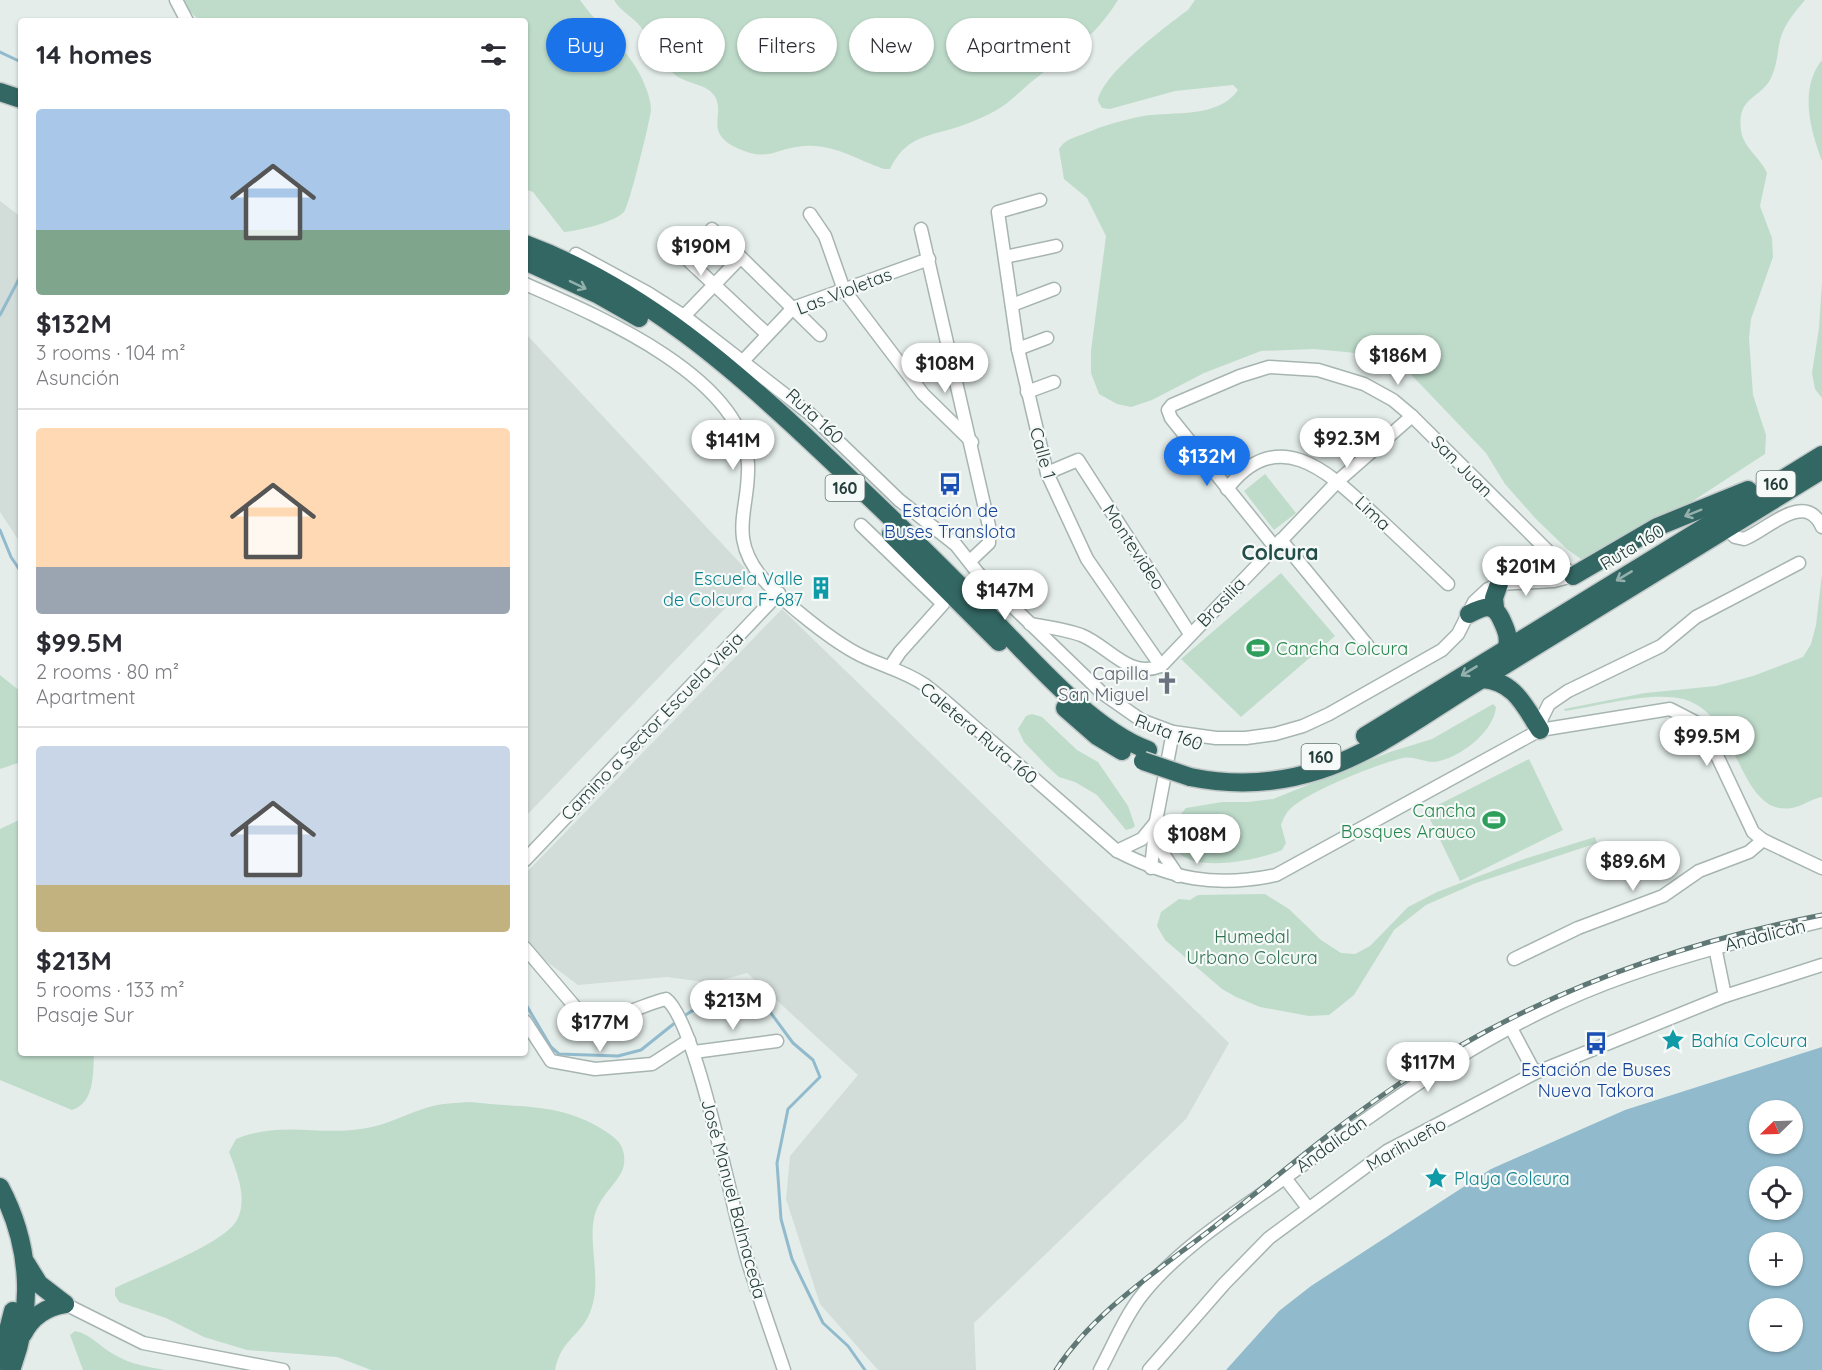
<!DOCTYPE html>
<meta charset="utf-8">
<style>
body{margin:0;font-family:Quicksand,sans-serif;background:#f2f2f3;color:#2b2b33;height:100vh;display:flex;flex-direction:column;font-size:22px;white-space:nowrap}
*{box-sizing:border-box;margin:0}
p{font-size:20px;color:#7c7c81}
.icon{flex:none;width:33px;height:33px;fill:none;stroke:currentColor;stroke-width:2;stroke-linecap:round;stroke-linejoin:round}
.map{position:relative;flex:1;overflow:hidden}
.drawer{position:absolute;left:18px;top:18px;width:510px;height:1038px;display:flex;flex-direction:column;background:#fff;border-radius:6px;box-shadow:0 2px 4px #0004}
.drawer>*{flex:none}
.hud{position:absolute;left:546px;top:18px;width:570px;height:54px;display:flex;gap:12px}
.needle{width:39px;rotate:247deg}
.buttons{position:absolute;left:1749px;top:1100px;display:grid;gap:12px}
.buttons a{display:grid;place-items:center;width:54px;height:54px;border-radius:50%;background:#fff;box-shadow:0 2px 4px #0004;font-size:30px}
.price{position:absolute;translate:-50% -51px;padding:0 14px;border-radius:21px;background:#fff;color:#222;font-size:20px;line-height:39px;filter:drop-shadow(0 2px 3px #0008)}
.price::after{content:'';position:absolute;left:50%;top:36px;width:18px;height:14px;margin-left:-9px;background:inherit;clip-path:polygon(0 0,100% 0,50% 100%)}
.price.on{background:#1a73e8;color:#fff}
ul{padding:0;list-style:none}
li{display:grid;align-content:center;gap:12px;height:318px;padding:0 18px}
li+li{border-top:2px solid #e1e1e2}
li span{display:grid;place-items:center;height:186px;border-radius:6px;color:#555}
li>.icon{margin-inline-start:auto}
span .icon{width:108px;height:108px;fill:#fffc;stroke-width:1}
li b{font-size:26px}
h2{display:flex;justify-content:space-between;align-items:center;height:72px;padding:0 18px;font-size:26px}
.chip{padding:0 21px;border-radius:27px;background:#fff;box-shadow:0 2px 4px #0004;font-size:21px;line-height:54px}
.chip.on{background:#1a73e8;color:#fff}
.map>svg:first-child{display:block}
</style>
<div class="map">
<svg width="1822" height="1370" viewBox="0 0 1822 1370">
<rect width="100%" height="100%" fill="#e4edea"/>
<g fill="#d2dcd9">
<path d="M0 201 21 217V544L0 512Z"/>
<path d="M525 333 754 578 525 817Z"/>
<path d="M782 609 1229 1043 1186 1119 974 1323 976 1370H878L820 1304 786 1199 790 1156 858 1075 747 973 711 983 667 977 578 985 527 947 525 941V874Z"/>
</g>
<g fill="#bfdccb">
<path d="M182 0H580C597 25 623 44 638 71 644 82 651 98 651 110 650 121 629 207 624 212 615 222 578 231 564 232L533 192 525 189V21H200L186 8Z"/>
<path d="M614 0H1118C1093 40 1070 51 1035 79 1022 89 1010 103 995 111 980 119 961 127 944 131 917 138 903 143 890 169H884C854 159 831 141 796 147 777 150 768 159 747 152 698 135 728 115 714 95 705 83 685 84 674 74 658 61 652 41 640 26 632 16 621 12 614 0Z"/>
<path d="M1195 0H1805C1795 12 1784 24 1780 40 1777 54 1777 67 1770 80 1758 100 1737 97 1741 130 1743 148 1761 158 1767 173L1760 206 1772 238 1773 257 1751 319 1749 338 1753 395 1766 435 1765 454 1682 508 1585 562 1567 549 1536 519 1505 484 1486 453 1401 364 1356 353 1314 349 1261 351 1204 373 1152 400 1131 407 1117 404 1099 394 1091 373V351L1106 236 1087 198 1064 179 1059 149C1065 139 1076 137 1086 133 1104 125 1124 120 1143 116 1173 111 1218 119 1238 90L1233 85 1175 91 1110 109 1102 108 1098 101C1101 75 1166 26 1188 10Z"/>
<path d="M1822 60V161C1810 129 1799 89 1822 60Z"/>
<path d="M1822 282V398L1815 389 1812 373 1819 328Z"/>
<path d="M1265 474 1296 513 1274 530 1244 491Z"/>
<path d="M1281 573 1335 636 1241 717 1181 659Z"/>
<path d="M1822 574V797C1811 799 1803 806 1792 808 1737 817 1741 714 1683 699 1651 691 1598 706 1565 711L1564 709 1645 693 1716 686 1753 676 1803 657 1811 644 1816 625Z"/>
<path d="M0 675 21 692V762L0 769Z"/>
<path d="M1493 704 1496 707C1494 732 1459 759 1434 762 1424 762 1413 756 1403 758 1377 764 1309 791 1290 809 1286 813 1283 819 1281 825L1286 843 1282 850C1260 860 1191 874 1177 850L1176 825 1179 816 1186 808 1222 802H1248L1273 799 1390 752 1432 739Z"/>
<path d="M1032 714 1042 717 1077 750 1098 762 1128 806 1135 826 1133 828 1126 830 1097 795 1075 782 1059 777 1047 766 1024 742 1018 729 1026 716Z"/>
<path d="M1529 759 1563 830 1460 881 1426 811Z"/>
<path d="M21 819V1053H94C93 1073 95 1103 72 1110L0 1080V829Z"/>
<path d="M1595 837 1597 843 1476 883 1426 905 1394 930 1354 995 1329 1015 1309 1016 1260 1007 1236 997 1222 989 1165 940 1157 926 1161 912 1179 899 1190 900 1198 895 1265 894 1289 909 1321 940 1341 953 1355 954 1370 946 1408 907 1437 892 1524 859Z"/>
<path d="M470 1102C519 1108 562 1102 605 1131 618 1139 626 1147 624 1164 622 1181 599 1194 594 1218 588 1250 604 1285 588 1317 576 1339 561 1341 555 1370H371L337 1357 247 1350 204 1337 166 1318 119 1302 115 1295V1288C142 1274 223 1245 237 1220 248 1199 237 1172 229 1152L236 1139C284 1120 319 1137 367 1128 389 1124 408 1113 429 1107 442 1103 456 1103 470 1102Z"/>
<path d="M75 1331C91 1334 101 1348 115 1355 130 1364 148 1367 165 1370H83L70 1335Z"/>
</g>
<path fill="#91bbcd" fill-rule="evenodd" d="M1822 1047V1370H1226L1279 1311 1311 1286 1491 1169 1625 1110ZM1760 1110H1792V1143H1760ZM1760 1176H1792V1209H1760ZM1760 1242H1792V1275H1760ZM1760 1308H1792V1341H1760Z"/>
<g fill="none" stroke-linecap="round" stroke-linejoin="round">
<g stroke="#91bbcd" stroke-width="3">
<path d="M0 52 21 62"/>
<path d="M0 315 21 275"/>
<path d="M0 530 11 557 21 572"/>
<path d="M525 1003 551 1047 559 1054 618 1056 641 1050 676 1022"/>
<path d="M684 1016C706 1000 732 999 759 997L793 1043 813 1060 820 1077 788 1109 777 1163 781 1219 792 1259 823 1323 848 1346 865 1370"/>
</g>
<g stroke="#a7b5b2" stroke-width="15">
<g id="minor">
<path d="M176 0 187 21"/>
<path d="M1040 200 998 212 1018 349 1047 473 1087 559 1161 666"/>
<path d="M810 214 825 236 844 290 923 394 972 442"/>
<path d="M712 229 820 335"/>
<path d="M921 229 989 526V543L970 561"/>
<path d="M675 248 767 334"/>
<path d="M576 254 648 293 684 316 810 414 899 500 956 545 978 573 1101 692 1141 720 1173 732 1216 738H1246L1275 734 1303 726 1329 714 1442 650 1458 634 1474 602 1488 589 1499 584 1554 581 1573 576 1412 416 1393 400 1364 384 1318 370 1269 367 1240 376 1172 405 1168 410 1171 418 1274 546"/>
<path d="M1005 257 1056 246"/>
<path d="M525 284C594 314 743 376 748 464 750 510 726 536 764 580 785 603 832 641 860 655 882 666 905 671 925 685 948 702 969 723 991 741 1033 778 1075 814 1117 851 1172 879 1215 888 1276 875L1540 730 1670 709 1703 726 1753 832 1763 840 1822 868"/>
<path d="M1012 305 1054 289"/>
<path d="M684 316 740 258"/>
<path d="M1018 349 1047 338"/>
<path d="M743 361 793 308 929 259"/>
<path d="M1027 392 1054 382"/>
<path d="M1047 473 1078 460 1190 634"/>
<path d="M1227 489C1280 420 1333 477 1377 517 1401 539 1424 561 1448 584"/>
<path d="M861 525 943 604 900 652 890 667"/>
<path d="M1727 529 1735 537 1744 539C1766 531 1805 489 1822 527"/>
<path d="M1281 540 1368 646"/>
<path d="M1030 624C1047 627 1064 629 1081 635 1109 646 1128 679 1161 666L1338 481 1412 416"/>
<path d="M1540 730 1542 718 1549 704 1568 691 1661 646 1696 617 1799 563"/>
<path d="M1157 834 1164 855 1178 876"/>
<path d="M1117 851 1142 839 1156 822"/>
<path d="M525 860 779 593"/>
<path d="M1151 868 1156 821 1173 732"/>
<path d="M1715 947 1725 996"/>
<path d="M525 948 576 1008C606 1030 635 1006 666 999 697 1022 733 1214 748 1262 759 1298 772 1334 784 1370"/>
<path d="M1514 959 1578 928 1663 896 1699 871 1749 852 1763 840"/>
<path d="M525 1021 551 1061 595 1069 652 1064 689 1040"/>
<path d="M1511 1028 1535 1073"/>
<path d="M694 1052 777 1041"/>
<path d="M1285 1178 1308 1208"/>
<path d="M65 1304 143 1343 283 1370"/>
<path d="M1100 1370C1113 1346 1125 1316 1142 1295 1182 1244 1248 1205 1300 1167 1402 1092 1505 1018 1626 976 1690 953 1756 937 1822 921"/>
<path d="M1149 1370 1224 1284 1269 1238 1387 1151 1535 1073 1725 996 1822 965"/>
</g>
</g>
<g stroke="#c2c9c8" stroke-width="21">
<g id="highway">
<path d="M0 92 21 99"/>
<path d="M525 244C641 287 736 370 824 454 876 503 927 552 977 603 1023 649 1088 728 1148 750"/>
<path d="M525 261 597 294 639 318"/>
<path d="M891 534 999 642"/>
<path d="M1573 576 1657 527 1748 490"/>
<path d="M1495 608 1494 598 1499 584"/>
<path d="M1469 614C1488 604 1495 604 1503 623 1507 632 1509 638 1507 647"/>
<path d="M1482 679C1514 681 1524 705 1540 730"/>
<path d="M1065 708 1097 736 1122 751"/>
<path d="M1365 736 1822 455"/>
<path d="M1190 777C1234 786 1277 784 1320 770 1378 751 1430 710 1482 679 1596 610 1709 540 1822 470"/>
<path d="M0 1187C31 1245 34 1309 11 1370"/>
<path d="M26 1263 39 1284 65 1304"/>
<path d="M23 1334C32 1316 46 1307 65 1304"/>
<path d="M0 1361 13 1311"/>
</g>
</g>
<use href="#minor" stroke="#fff" stroke-width="12"/>
<use href="#highway" stroke="#336763" stroke-width="18"/>
<g stroke="#607875" stroke-width="5">
<path id="rail" d="M1056 1370C1094 1311 1159 1270 1214 1227 1280 1174 1345 1118 1417 1072 1539 993 1679 943 1822 915"/>
</g>
<use href="#rail" stroke="#f5f9f7" stroke-width="3" stroke-dasharray="9" stroke-linecap="butt"/>
<g stroke="#c2c9c8" stroke-width="21" stroke-linecap="butt">
<path id="highway-bridge" d="M1143 761 1190 777"/>
</g>
<use href="#highway-bridge" stroke="#336763" stroke-width="18"/>
</g>
<defs><path id="oneway-shaft" d="M-6 0H5M1.5-3L5.5 0L1.5 3" fill="none" stroke-width="1.6" stroke-linecap="round" stroke-linejoin="round" transform="scale(1.5)"/></defs>
<g stroke="#94b0ad">
<use href="#oneway-shaft" transform="translate(578 285) rotate(26)"/>
<use href="#oneway-shaft" transform="translate(1693 513) rotate(158)"/>
<use href="#oneway-shaft" transform="translate(1624 576) rotate(149)"/>
<use href="#oneway-shaft" transform="translate(1469 671) rotate(149)"/>
</g>
<defs>
<g id="bus-bare" transform="scale(1.8)"><path d="M-5-6H5V4H4V6H2V4H-2V6H-4V4H-5ZM-3.5-4V0h7V-4ZM-3.5 1.2v1.5H-2V1.2ZM2 1.2v1.5H3.5V1.2Z" fill="#1a4fb4" stroke="#f5f9f7" stroke-width="2.5" paint-order="stroke"/></g>
<g id="building-bare" transform="scale(1.8)"><path d="M-4-6H4V6H1V3H-1V6H-4ZM-2.5-4.3h1.7v1.8h-1.7ZM.8-4.3h1.7v1.8H.8ZM-2.5-1h1.7V.8h-1.7ZM.8-1h1.7V.8H.8Z" fill="#0f9aa8" stroke="#f5f9f7" stroke-width="2.5" paint-order="stroke"/></g>
<g id="stadium-bare" transform="scale(1.8)"><path d="M0-5a6.5 5 0 1 0 0 10a6.5 5 0 1 0 0-10ZM-3.5-1.8h7v3.6h-7Z" fill="#2e9e5b" stroke="#f5f9f7" stroke-width="2.5" paint-order="stroke"/></g>
<g id="church-bare" transform="scale(1.8)"><path d="M-1.2-6h2.4v3.5h3.3v2.4h-3.3V6h-2.4V-.1h-3.3v-2.4h3.3Z" fill="#6b7280" stroke="#f5f9f7" stroke-width="2.5" paint-order="stroke"/></g>
<g id="sight-bare" transform="scale(1.8)"><path d="M0-6L1.8-2.2L6-1.7L2.9 1.2L3.7 5.4L0 3.3L-3.7 5.4L-2.9 1.2L-6-1.7L-1.8-2.2Z" fill="#0f9aa8" stroke="#f5f9f7" stroke-width="2.5" paint-order="stroke"/></g>
</defs>
<g fill-rule="evenodd">
<use href="#bus-bare" x="950" y="484"/>
<use href="#building-bare" x="821" y="588"/>
<use href="#stadium-bare" x="1258" y="648"/>
<use href="#church-bare" x="1167" y="683"/>
<use href="#stadium-bare" x="1494" y="820"/>
<use href="#sight-bare" x="1673" y="1040"/>
<use href="#bus-bare" x="1596" y="1043"/>
<use href="#sight-bare" x="1436" y="1178"/>
</g>
<g text-anchor="middle" dominant-baseline="central" stroke-width="4.5" stroke-linejoin="round" paint-order="stroke">
<g fill="#f5f9f7" stroke="#637573" stroke-width="1.5">
<rect x="1756.5" y="471" width="39" height="26" rx="4.5"/>
<rect x="825.5" y="475" width="39" height="26" rx="4.5"/>
<rect x="1301.5" y="744" width="39" height="26" rx="4.5"/>
</g>
<g font-size="16" font-weight="bold" fill="#253d3a">
<text x="1776" y="484">160</text>
<text x="845" y="488">160</text>
<text x="1321" y="757">160</text>
</g>
<g font-size="18" fill="#253d3a" stroke="#f5f9f7">
<text transform="translate(844 291) rotate(-21)">Las Violetas</text>
<text transform="translate(815 416) rotate(43)">Ruta 160</text>
<text transform="translate(1043 453) rotate(74)">Calle 1</text>
<text transform="translate(1462 466) rotate(45)">San Juan</text>
<text transform="translate(1373 513) rotate(43)">Lima</text>
<text transform="translate(1134 547) rotate(57)">Montevideo</text>
<text transform="translate(1632 547) rotate(-31)">Ruta 160</text>
<text transform="translate(1221 602) rotate(-46)">Brasilia</text>
<text transform="translate(652 726) rotate(-46)">Camino a Sector Escuela Vieja</text>
<text transform="translate(1169 732) rotate(21)">Ruta 160</text>
<text transform="translate(979 733) rotate(40)">Caletera Ruta 160</text>
<text transform="translate(1765 935) rotate(-14)">Andalicán</text>
<text transform="translate(1331 1144) rotate(-36)">Andalicán</text>
<text transform="translate(1406 1144) rotate(-30)">Marihueño</text>
<text transform="translate(734 1199) rotate(75)">José Manuel Balmaceda</text>
</g>
<g font-size="18" fill="#164399" stroke="#f5f9f7">
<text x="950" y="510">Estación de<tspan x="950" dy="21">Buses Translota</tspan></text>
<text x="1596" y="1069">Estación de Buses<tspan x="1596" dy="21">Nueva Takora</tspan></text>
</g>
<g font-size="18" fill="#0d838f" stroke="#f5f9f7" text-anchor="start">
<text x="803" y="578" text-anchor="end">Escuela Valle<tspan x="803" dy="21">de Colcura F-687</tspan></text>
<text x="1691" y="1040">Bahía Colcura</text>
<text x="1454" y="1178">Playa Colcura</text>
</g>
<g font-size="18" fill="#27864d" stroke="#f5f9f7" text-anchor="start">
<text x="1276" y="648">Cancha Colcura</text>
<text x="1476" y="810" text-anchor="end">Cancha<tspan x="1476" dy="21">Bosques Arauco</tspan></text>
</g>
<g font-size="18" fill="#5b616d" stroke="#f5f9f7" text-anchor="end">
<text x="1149" y="673">Capilla<tspan x="1149" dy="21">San Miguel</tspan></text>
</g>
<g font-size="18" fill="#327153" stroke="#f5f9f7">
<text x="1252" y="936">Humedal<tspan x="1252" dy="21">Urbano Colcura</tspan></text>
</g>
<g font-size="21" font-weight="bold" fill="#224d49" stroke="#f5f9f7">
<text x="1280" y="552">Colcura</text>
</g>
</g>
</svg>
<div class="buttons">
<a><svg class="needle" viewBox="-14 -14 28 28"><path d="M0-13l5 13h-10z" fill="#e53935"/><path d="M0 13l5-13h-10z" fill="#7c7c81"/></svg></a>
<a><svg class="icon" aria-label="locate" viewBox="0 0 24 24"><circle cx="12" cy="12" r="6"/><path d="M12 2v4M12 18v4M2 12h4M18 12h4"/></svg></a>
<a>+</a>
<a>−</a>
</div>
<b class="price" style="left:701px;top:277px">$190M</b>
<b class="price" style="left:1398px;top:386px">$186M</b>
<b class="price" style="left:945px;top:394px">$108M</b>
<b class="price" style="left:1347px;top:469px">$92.3M</b>
<b class="price" style="left:733px;top:471px">$141M</b>
<b class="price on" style="left:1207px;top:487px">$132M</b>
<b class="price" style="left:1526px;top:597px">$201M</b>
<b class="price" style="left:1005px;top:621px">$147M</b>
<b class="price" style="left:1707px;top:767px">$99.5M</b>
<b class="price" style="left:1197px;top:865px">$108M</b>
<b class="price" style="left:1633px;top:892px">$89.6M</b>
<b class="price" style="left:733px;top:1031px">$213M</b>
<b class="price" style="left:600px;top:1053px">$177M</b>
<b class="price" style="left:1428px;top:1093px">$117M</b>
<div class="hud">
<a class="chip on">Buy</a>
<a class="chip">Rent</a>
<a class="chip">Filters</a>
<a class="chip">New</a>
<a class="chip">Apartment</a>
</div>
<section class="drawer">
<h2>14 homes<svg class="icon" aria-label="filters" viewBox="0 0 24 24"><path d="M4 7h16M4 17h16"/><circle cx="9" cy="7" r="2"/><circle cx="15" cy="17" r="2"/></svg></h2>
<ul>
<li><span style="background:linear-gradient(#a9c7e8 65%,#7fa58c 0)"><svg class="icon" aria-label="home" viewBox="0 0 24 24"><path d="M3 11l9-7 9 7M6 9v11h12V9"/></svg></span><div><b>$132M</b><p>3 rooms · 104 m²</p><p>Asunción</p></div></li>
<li><span style="background:linear-gradient(#ffd9b3 75%,#9aa5b1 0)"><svg class="icon" aria-label="home" viewBox="0 0 24 24"><path d="M3 11l9-7 9 7M6 9v11h12V9"/></svg></span><div><b>$99.5M</b><p>2 rooms · 80 m²</p><p>Apartment</p></div></li>
<li><span style="background:linear-gradient(#c9d6e8 75%,#c2b280 0)"><svg class="icon" aria-label="home" viewBox="0 0 24 24"><path d="M3 11l9-7 9 7M6 9v11h12V9"/></svg></span><div><b>$213M</b><p>5 rooms · 133 m²</p><p>Pasaje Sur</p></div></li>
</ul>
</section>
</div>
